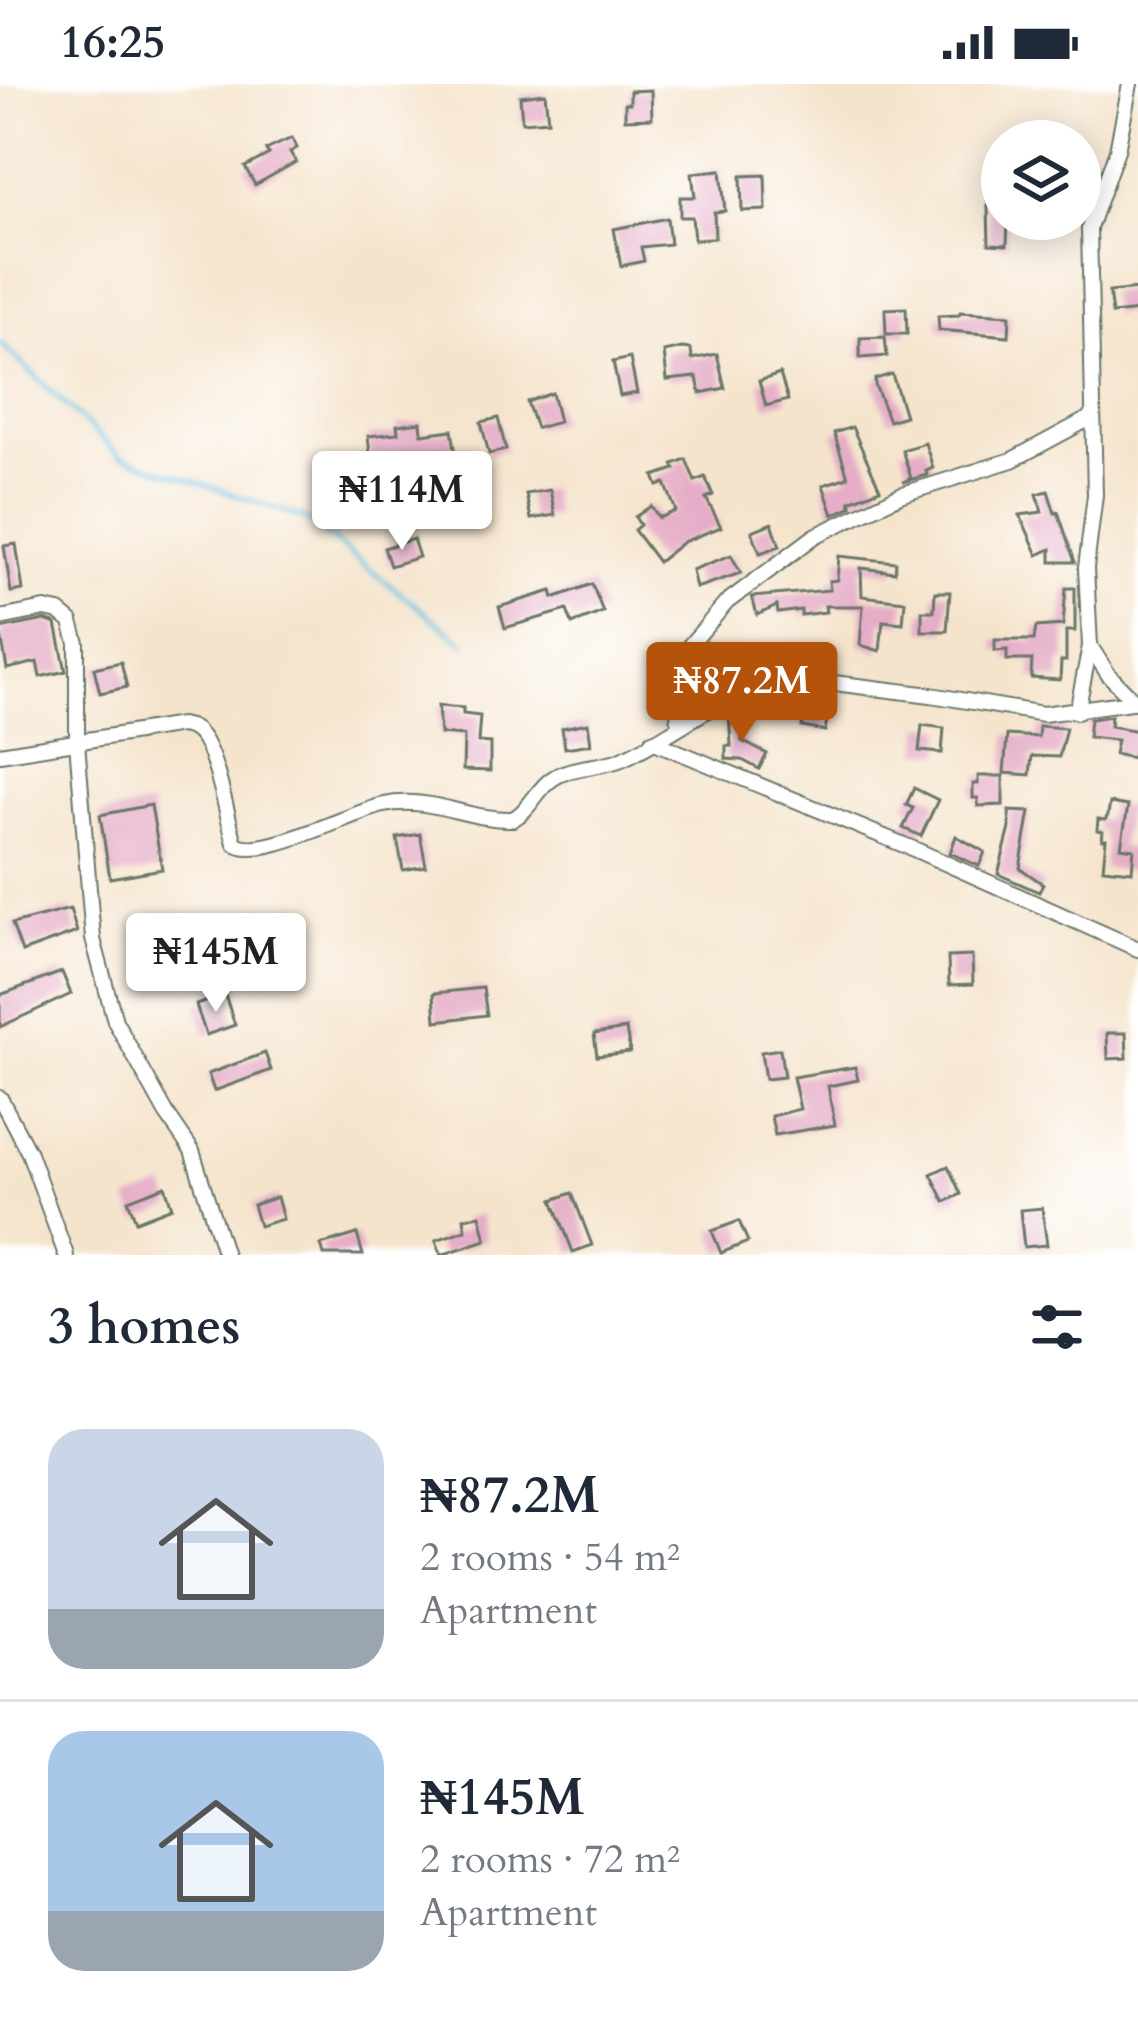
<!DOCTYPE html>
<meta charset="utf-8">
<style>
body{margin:0;font-family:Cardo,serif;background:#f2f2f3;color:#1f2937;height:100vh;display:flex;flex-direction:column;font-size:45px;white-space:nowrap}
*{box-sizing:border-box;margin:0}
p{font-size:39px;color:#747a83}
.icon{flex:none;width:66px;height:66px;fill:none;stroke:currentColor;stroke-width:2;stroke-linecap:round;stroke-linejoin:round}
.map{position:relative;height:1171px;overflow:hidden}
.details{display:flex;flex-direction:column;background:#fff;flex:1}
.details>*{flex:none}
.controls{position:absolute;left:981px;top:36px;display:grid;gap:24px}
.controls a{display:grid;place-items:center;width:120px;height:120px;border-radius:50%;background:#fff;box-shadow:0 6px 30px #0003;font-size:60px}
.price{position:absolute;translate:-50% -102px;padding:0 27px;border-radius:12px;background:#fff;color:#222;font-size:39px;line-height:78px;filter:drop-shadow(0 3px 6px #0008)}
.price::after{content:'';position:absolute;left:50%;top:72px;width:36px;height:27px;margin-left:-18px;background:inherit;clip-path:polygon(0 0,100% 0,50% 100%)}
.price.on{background:#b45309;color:#fff}
ul{padding:0;list-style:none}
li{display:flex;align-items:center;gap:36px;height:300px;padding:0 48px}
li+li{border-top:3px solid #e0e1e3}
li span{display:grid;place-items:center;flex:none;width:336px;height:240px;border-radius:36px;color:#555}
li>.icon{margin-inline-start:auto}
span .icon{width:144px;height:144px;fill:#fffc;stroke-width:1}
li b{font-size:51px}
h2{display:flex;justify-content:space-between;align-items:center;height:144px;padding:0 48px;font-size:51px}
.status{display:flex;justify-content:space-between;align-items:center;height:84px;padding:0 60px;background:#fff;direction:ltr}
.status svg{height:33px;fill:currentColor}
.map>svg:first-child{display:block}
</style>
<div class="status"><b>16:25</b><svg viewBox="0 0 49 12"><path d="M0 12V9h3v3zM5 12V6h3v6zM10 12V3h3v9zM15 12V0h3v12zM26 1h20v11H26zM47 4h2v5h-2z"/></svg></div>
<div class="map">
<svg width="1138" height="1171" viewBox="0 0 1138 1171">
<rect width="100%" height="100%" fill="#fff"/>
<filter id="ink" filterUnits="userSpaceOnUse"><feTurbulence type="fractalNoise" baseFrequency=".00833" numOctaves="2"/><feDisplacementMap in="SourceGraphic" scale="24" xChannelSelector="R" yChannelSelector="G"/><feConvolveMatrix kernelMatrix="1 2 1 2 8 2 1 2 1" color-interpolation-filters="sRGB"/></filter>
<filter id="wash" filterUnits="userSpaceOnUse"><feTurbulence type="fractalNoise" baseFrequency=".004" numOctaves="4" result="noise"/><feDisplacementMap in="SourceGraphic" scale="48" xChannelSelector="R" yChannelSelector="G"/><feGaussianBlur stdDeviation="2.7" result="paint"/><feColorMatrix in="noise" values="0 0 0 0 0 0 0 0 0 0 0 0 0 0 0 0 0 1.4 0 .05"/><feComposite in="paint" operator="in"/></filter>
<g filter="url(#wash)">
<rect width="100%" height="100%" fill="#f5e4cc"/>
<g fill="none" stroke-linecap="round" stroke-linejoin="round">
<path stroke="#60bfde" stroke-width="4.5" d="M0 259 120 372 306 435 465 560"/>
</g>
<g id="blocks">
<g fill="#e5adc7">
<path d="M651 6 652 34 625 35V19H630V7Z"/>
<path d="M545 9 548 36 522 38 520 12Z"/>
<path d="M292 54 297 64 290 68 296 78 255 101 245 83 269 70 266 66Z"/>
<path d="M721 86 725 127 714 128 715 154 694 156 692 133H680V113H695L692 89Z"/>
<path d="M1002 88V135H1008L1007 161 989 160 987 89Z"/>
<path d="M765 91 766 126 742 127 741 92Z"/>
<path d="M667 134 670 160 641 163 644 177 621 182 614 145Z"/>
<path d="M1138 205V227L1112 230 1109 208Z"/>
<path d="M906 224 907 250H886L885 225Z"/>
<path d="M960 228 1010 231 1009 252 939 246 938 232 959 231Z"/>
<path d="M885 253 887 272 860 274V254Z"/>
<path d="M682 264 691 265 692 275 717 270 725 304 700 309 697 293 667 296 664 268Z"/>
<path d="M630 274 637 309 620 312 613 278Z"/>
<path d="M780 290 788 316 766 322 759 297Z"/>
<path d="M892 290 905 332 889 337 875 301V295Z"/>
<path d="M552 309 559 338 536 344 527 318Z"/>
<path d="M498 334 506 366 489 370 481 338Z"/>
<path d="M421 338 422 350 452 346 457 378 432 382 429 367 371 378 368 352 398 349 397 341Z"/>
<path d="M852 343 880 405 850 417 852 422 833 431 823 401 848 393 834 349Z"/>
<path d="M925 359 933 384 926 387 927 391 903 398 911 394 902 366Z"/>
<path d="M686 375 695 397 705 393 713 411 706 414 721 443 683 458 658 478 634 446 640 441 635 433 651 422 659 434 676 427 665 399 658 402 654 392 675 385 673 380Z"/>
<path d="M550 406 555 431 531 435 526 410Z"/>
<path d="M1048 407 1055 429 1058 428 1075 478H1051V465L1038 471 1020 431 1042 428 1037 410Z"/>
<path d="M772 439 780 462 760 469 752 447Z"/>
<path d="M413 455 419 473 390 482 384 464Z"/>
<path d="M16 460 23 506 11 508 4 462Z"/>
<path d="M731 471 741 489 696 504 692 486Z"/>
<path d="M839 472 896 478 895 488 861 484 862 512 905 517 903 539 883 537 880 567 860 561 863 522H825L826 528 801 531V526L778 529 777 522 757 531 752 513 830 506 829 497 837 496Z"/>
<path d="M592 500 603 528 572 540 567 526 505 544 499 523 552 507 554 514Z"/>
<path d="M1066 504H1075V547H1066V577H1061L1060 596 1031 594 1032 576H1007V566L995 567V556H1034L1036 543 1063 541Z"/>
<path d="M935 508H950L947 547H922V527H934Z"/>
<path d="M45 536 56 540 66 587 40 593 37 578 7 585 0 545Z"/>
<path d="M121 578 127 603 100 609 94 584Z"/>
<path d="M790 606 796 607 793 621 829 624 825 647 802 643 803 635 782 632 785 607Z"/>
<path d="M438 622 463 624V630L480 632 478 658 490 659V687L463 686 464 652 440 650Z"/>
<path d="M741 626 742 657 767 670 759 685 742 676 726 675V662H731L729 627Z"/>
<path d="M1111 632 1110 642 1138 647 1133 674 1114 670 1117 656 1088 653 1090 635Z"/>
<path d="M588 639 591 660 565 664 562 644Z"/>
<path d="M922 641 944 644 942 669 919 667Z"/>
<path d="M1039 642 1066 644 1059 673 1032 672 1030 691 1004 689 1007 651 1038 653Z"/>
<path d="M978 692H1003V721L978 722V714H973V700H978Z"/>
<path d="M914 704 938 716 921 752 903 744 913 724 906 721Z"/>
<path d="M1110 719 1128 722 1121 763 1134 765 1132 787 1103 784 1106 755H1102L1103 747 1097 746 1098 735 1105 736 1108 731Z"/>
<path d="M151 721 162 785 110 794 100 731Z"/>
<path d="M1009 727 1030 728 1020 784 1043 800 1039 808 998 790 1010 744Z"/>
<path d="M420 750 426 782 403 786 397 754Z"/>
<path d="M956 752 985 768 979 782 950 769Z"/>
<path d="M70 825 77 848 22 868 12 840Z"/>
<path d="M972 872 973 900 949 901 948 873Z"/>
<path d="M62 888 71 910 0 943V911Z"/>
<path d="M483 904 487 931 436 937 434 909Z"/>
<path d="M225 911 235 941 206 951 196 921Z"/>
<path d="M626 945 630 968 597 972 594 950Z"/>
<path d="M1107 949H1126L1127 974 1108 975Z"/>
<path d="M780 965 784 993 765 995 761 968Z"/>
<path d="M265 969 271 986 214 1007 208 990Z"/>
<path d="M855 983 858 996 828 1002 835 1041 775 1051 771 1032 800 1025 793 993Z"/>
<path d="M948 1082 961 1110 945 1118 931 1090Z"/>
<path d="M165 1102 172 1123 136 1137 128 1116Z"/>
<path d="M572 1109 592 1161 573 1168 553 1116Z"/>
<path d="M277 1113 283 1135 259 1142 253 1121Z"/>
<path d="M1042 1124 1047 1161 1024 1163 1020 1126Z"/>
<path d="M480 1131 486 1156 441 1171 436 1156 466 1146 464 1134Z"/>
<path d="M739 1137 748 1158 721 1169 712 1147Z"/>
<path d="M357 1150 363 1171H324L321 1161Z"/>
</g>
</g>
</g>
<g filter="url(#ink)">
<use href="#blocks" fill-opacity="0" stroke="#6a7769" stroke-width="3"/>
<g fill="none" stroke-linecap="round" stroke-linejoin="round">
<g stroke="#6a7769" stroke-width="18">
<g id="street">
<path d="M0 534 45 525 59 528 71 538 77 559V658L93 855 115 937 166 1029 192 1067 225 1171"/>
<path d="M1090 562 1108 590 1135 618"/>
<path d="M1077 628 1090 562 1086 484 1095 411 1089 144 1117 66 1130 0"/>
<path d="M679 642 676 591 685 567 727 518 815 452 900 411 1012 376 1092 333"/>
<path d="M652 657 916 766 1138 865"/>
<path d="M0 670 181 641C188 643 193 643 198 649 216 666 227 733 235 759 258 778 354 727 384 721 430 711 469 737 513 735 530 726 536 706 552 695 573 680 601 685 624 674 680 648 729 602 793 594L931 611 1043 630 1138 617"/>
<path d="M0 1014 29 1069 66 1171"/>
</g>
</g>
<use href="#street" stroke="#fff" stroke-width="14"/>
</g>
</g>
</svg>
<div class="controls">
<a><svg class="icon" aria-label="layers" viewBox="0 0 24 24"><path d="M12 4l9 5-9 5-9-5zM3 14l9 5 9-5"/></svg></a>
</div>
<b class="price" style="left:402px;top:469px">₦114M</b>
<b class="price on" style="left:742px;top:660px">₦87.2M</b>
<b class="price" style="left:216px;top:931px">₦145M</b>
</div>
<section class="details">
<h2>3 homes<svg class="icon" aria-label="filters" viewBox="0 0 24 24"><path d="M4 7h16M4 17h16"/><circle cx="9" cy="7" r="2"/><circle cx="15" cy="17" r="2"/></svg></h2>
<ul>
<li><span style="background:linear-gradient(#c9d6e8 75%,#9aa5b1 0)"><svg class="icon" aria-label="home" viewBox="0 0 24 24"><path d="M3 11l9-7 9 7M6 9v11h12V9"/></svg></span><div><b>₦87.2M</b><p>2 rooms · 54 m²</p><p>Apartment</p></div></li>
<li><span style="background:linear-gradient(#a9c7e8 75%,#9aa5b1 0)"><svg class="icon" aria-label="home" viewBox="0 0 24 24"><path d="M3 11l9-7 9 7M6 9v11h12V9"/></svg></span><div><b>₦145M</b><p>2 rooms · 72 m²</p><p>Apartment</p></div></li>
</ul>
</section>
